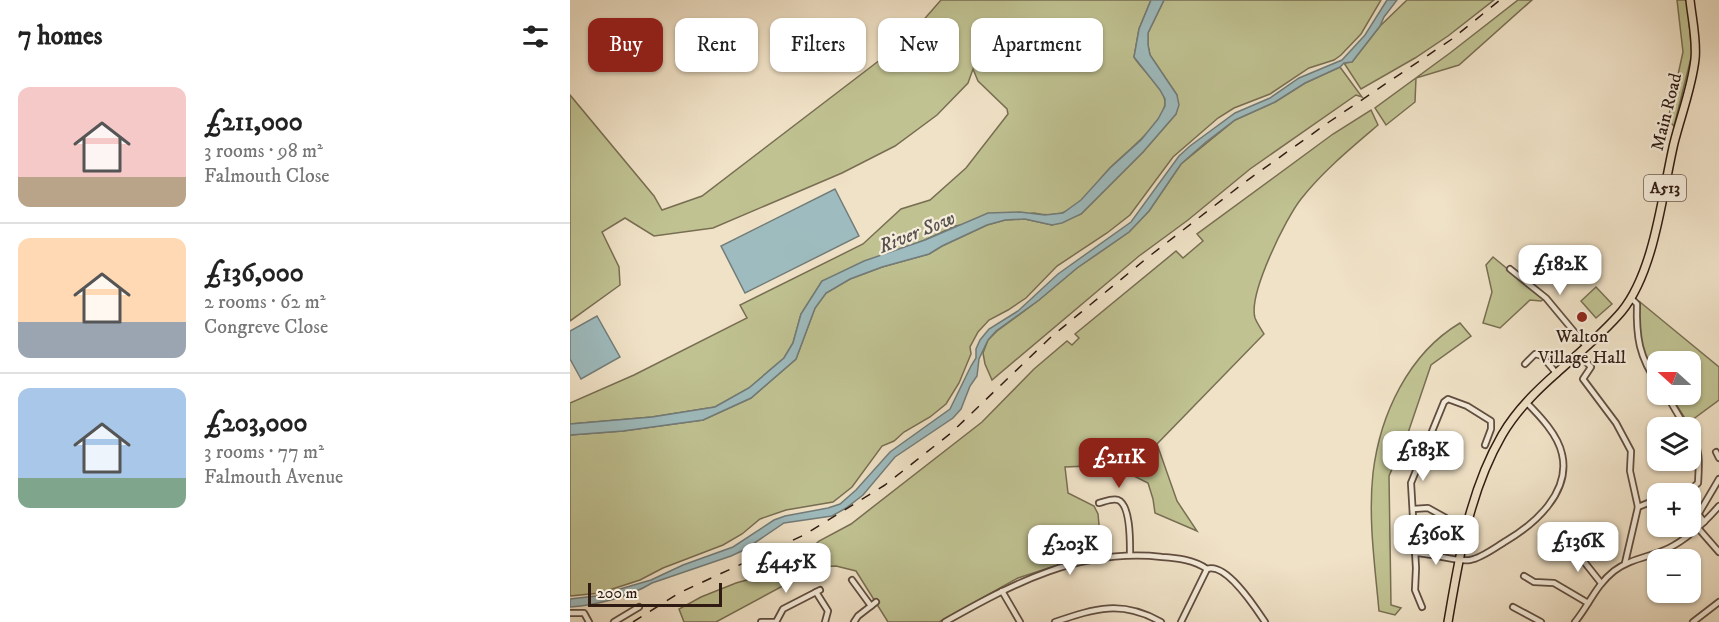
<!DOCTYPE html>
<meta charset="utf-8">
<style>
body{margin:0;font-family:"IM FELL DW Pica",serif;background:#f2f2f2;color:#222;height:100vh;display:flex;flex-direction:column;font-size:22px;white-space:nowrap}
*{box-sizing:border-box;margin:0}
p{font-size:20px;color:#767676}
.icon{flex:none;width:33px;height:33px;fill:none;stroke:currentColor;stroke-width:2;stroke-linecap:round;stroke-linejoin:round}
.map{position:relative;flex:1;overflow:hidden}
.drawer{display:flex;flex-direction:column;background:#fff;width:570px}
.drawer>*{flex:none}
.hud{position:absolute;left:18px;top:18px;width:570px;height:54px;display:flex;gap:12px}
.needle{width:39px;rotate:291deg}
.fabs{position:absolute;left:1077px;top:351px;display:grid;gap:12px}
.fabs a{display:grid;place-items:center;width:54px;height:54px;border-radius:12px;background:#fff;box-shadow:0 2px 4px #0004;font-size:30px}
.scale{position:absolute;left:18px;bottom:15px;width:134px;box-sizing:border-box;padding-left:6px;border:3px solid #301b13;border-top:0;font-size:16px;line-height:21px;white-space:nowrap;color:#301b13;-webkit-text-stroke:4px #f5ecdb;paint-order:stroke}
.price{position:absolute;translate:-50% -51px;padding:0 14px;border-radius:12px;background:#fff;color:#222;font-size:20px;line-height:39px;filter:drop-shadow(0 2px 3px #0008)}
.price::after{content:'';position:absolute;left:50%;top:36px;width:18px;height:14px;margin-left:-9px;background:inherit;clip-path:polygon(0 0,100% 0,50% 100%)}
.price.active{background:#8f2418;color:#fff}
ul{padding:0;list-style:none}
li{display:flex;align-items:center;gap:18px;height:150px;padding:0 18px}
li+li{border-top:2px solid #e0e0e0}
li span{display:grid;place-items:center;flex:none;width:168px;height:120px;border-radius:12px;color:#555}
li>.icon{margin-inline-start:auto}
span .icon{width:72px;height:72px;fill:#fffc;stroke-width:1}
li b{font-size:26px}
h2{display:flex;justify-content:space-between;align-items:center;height:72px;padding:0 18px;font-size:26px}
.pill{padding:0 21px;border-radius:12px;background:#fff;box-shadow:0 2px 4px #0004;font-size:21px;line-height:54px}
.pill.active{background:#8f2418;color:#fff}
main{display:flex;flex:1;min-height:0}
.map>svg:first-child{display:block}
</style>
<main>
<section class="drawer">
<h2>7 homes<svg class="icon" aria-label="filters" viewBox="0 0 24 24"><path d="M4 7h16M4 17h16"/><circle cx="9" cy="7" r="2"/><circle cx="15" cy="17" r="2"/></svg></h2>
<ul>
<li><span style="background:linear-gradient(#f6c9c9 75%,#b9a48a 0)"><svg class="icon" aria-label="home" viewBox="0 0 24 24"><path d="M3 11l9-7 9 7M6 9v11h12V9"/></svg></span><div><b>£211,000</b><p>3 rooms · 98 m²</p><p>Falmouth Close</p></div></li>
<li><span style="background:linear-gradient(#ffd9b3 70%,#9aa5b1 0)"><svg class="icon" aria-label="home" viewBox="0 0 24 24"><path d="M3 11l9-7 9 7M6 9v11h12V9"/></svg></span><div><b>£136,000</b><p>2 rooms · 62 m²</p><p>Congreve Close</p></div></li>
<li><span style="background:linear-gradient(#a9c7e8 75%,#7fa58c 0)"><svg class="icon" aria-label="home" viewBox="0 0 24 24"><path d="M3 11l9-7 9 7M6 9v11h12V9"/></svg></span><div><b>£203,000</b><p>3 rooms · 77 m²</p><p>Falmouth Avenue</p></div></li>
</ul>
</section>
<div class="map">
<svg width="1149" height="622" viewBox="0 0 1149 622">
<rect width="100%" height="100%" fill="#f0e2c7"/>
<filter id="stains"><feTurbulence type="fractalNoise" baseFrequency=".00333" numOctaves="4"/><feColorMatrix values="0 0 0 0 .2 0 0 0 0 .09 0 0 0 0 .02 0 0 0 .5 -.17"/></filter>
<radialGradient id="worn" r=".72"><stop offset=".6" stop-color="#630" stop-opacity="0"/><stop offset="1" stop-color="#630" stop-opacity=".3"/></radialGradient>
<g fill="#c0c292" stroke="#786e52" stroke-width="1.5">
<path d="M371 0H581L569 29 564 57C571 69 595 89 595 102 595 124 553 154 539 169 525 184 512 206 492 213 483 216 473 215 464 213L385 226 355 240 252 281 231 314 223 343 214 358 179 388 145 407 82 417 0 424V403L64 375 177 318 170 305 293 244 331 209 360 200 396 168 438 114 437 109 408 81 403 69 398 83 367 115 325 146 272 173 143 228 84 236 55 218 32 232 49 267 50 285 0 321V95L84 196 92 210 132 196 336 40Z"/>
<path d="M594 0H811L791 34 771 55 764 60 739 68 700 94 664 108 648 118 603 157 560 215 537 233 487 266 456 298 438 310 419 320 408 332 400 347 401 354 389 383 376 404 360 417 334 432 324 441 312 446 282 487 263 502 216 510 190 519 172 534 153 545 93 568 70 580 30 593 0 596V435L53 431 133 420 181 398 226 359 245 308 256 293 280 279 312 267 359 254 372 246 417 225 435 220 455 219 482 225 511 214 573 152 606 114 607 95 580 55 578 45V33Z"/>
<path d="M837 0H924L878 36 845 58 791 89 774 63 782 62 810 26Z"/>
<path d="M948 0H962L889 65 846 78 845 102 816 125 805 108 880 53Z"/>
<path d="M1107 0H1117L1122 54 1104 126 1098 120 1113 52Z"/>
<path d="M770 67 792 97 786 95 680 169 618 220 569 256 422 380 415 364 413 353 418 340 427 331 469 300 507 268 559 232 579 211 611 164 665 120 705 102 735 83Z"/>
<path d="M801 110 808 125C781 148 753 171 731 199 716 218 678 294 685 318 687 323 691 329 694 334L587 444 607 501 627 531 585 513 583 499 578 483 542 465 495 467 498 493 524 506 528 514 532 556 491 564 448 578 369 622H318L286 571 266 566 248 567 146 622H114L109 609 131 597 166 583 202 573 234 555 249 541 281 524 412 422 464 369 497 341 502 345 509 338 505 334 606 251 613 258 633 241 627 234 763 134Z"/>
<path d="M1015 246 1030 263 1014 277 999 259Z"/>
<path d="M923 257 974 299 971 301 960 300 930 328 913 323 922 292 916 265Z"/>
<path d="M1026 287 1042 304 1026 318 1011 301Z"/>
<path d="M1070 302 1149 367V400L1118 423 1100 395 1120 394V362H1088L1087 379C1070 354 1067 332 1070 302Z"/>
<path d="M890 323 901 336 861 365 838 433 819 476 821 605 831 608 825 615 809 611C805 566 798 519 803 473 810 415 838 354 890 323Z"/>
</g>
<g fill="#9ebcbf" stroke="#727c7a" stroke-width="1.5">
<path d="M581 0H594L578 33V45L580 55 607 95 609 105 606 114 573 152 511 214 492 223 482 225 455 219 435 220 417 225 372 246 359 254 312 267 280 279 256 293 245 308 226 359 181 398 133 420 53 431 0 435V424L82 417 145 407 179 388 214 358 223 343 231 314 252 281 294 261 355 240 418 213 450 212 475 215 493 213 511 200 540 168 571 140 588 119 595 106V99L590 90 564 57 569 29Z"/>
<path d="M817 0H827L814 17 810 26 782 62 774 63 770 67 735 83 705 102 665 120 636 142 611 164 579 211 559 232 507 268 469 300 426 331 418 340 409 359 407 376 400 386 391 409 383 418 325 457 293 495 276 508 262 516 214 523 174 550 161 556 82 583C59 597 27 605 0 607V599L26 596 81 580 113 565 163 547 204 520 215 516 258 508 270 504 286 490 320 452 380 409 401 366 406 358V349L410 340 419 329 448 311 488 274 561 222 609 156 620 146 665 113 700 98 729 78 772 60 795 35Z"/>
<path d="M265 189 289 236 175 293 151 246Z"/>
<path d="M27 316 50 357 11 379 0 359V331Z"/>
</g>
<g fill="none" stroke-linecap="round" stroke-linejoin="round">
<g stroke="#604d40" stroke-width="8">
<g id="minor">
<path d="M940 269 976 298 1016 346"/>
<path d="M1061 298 1067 304C1066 337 1069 357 1088 384"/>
<path d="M1008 354 1021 367 1013 379 1046 423 1061 451 1060 471 1068 507"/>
<path d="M955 364 965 354 972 356 987 374"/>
<path d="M1096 394 1116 428"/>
<path d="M1146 452 1149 458"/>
<path d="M1116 494 1128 483C1129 466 1131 448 1120 434"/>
<path d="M1120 502 1134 522"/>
<path d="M529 503C534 502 542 498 548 500 561 505 560 543 560 555"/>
<path d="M1068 507 1088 499"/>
<path d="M843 509 858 508 876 518"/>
<path d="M1129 513 1149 479"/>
<path d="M1128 528 1149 552"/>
<path d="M1004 549 1031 583"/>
<path d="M845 553C862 553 884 562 900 560 912 558 926 547 936 541 965 524 1001 492 992 454 988 435 970 416 956 402"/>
<path d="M1055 563 1068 507"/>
<path d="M637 569C656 562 685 607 695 622"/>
<path d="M954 576 964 582 984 583 1018 603"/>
<path d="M282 580 301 606"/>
<path d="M432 591 450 622"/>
<path d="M246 592 258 611 255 622"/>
<path d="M852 607 845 590 846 568 841 483 874 402 878 399 897 406 921 421V429L915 445"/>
<path d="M943 607 971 622"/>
<path d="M0 613H14L19 622"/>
<path d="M44 622 69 607"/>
<path d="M191 622H206"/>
<path d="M206 622 213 609 250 590"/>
<path d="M284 622 288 616 306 602"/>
<path d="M375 622C444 583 510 548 592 557 608 558 624 560 637 569"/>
<path d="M485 622C526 608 552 600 591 622"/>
<path d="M611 622 637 569"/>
<path d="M1005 622C1019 605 1026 585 1044 571 1061 558 1081 557 1099 548 1119 538 1135 522 1149 506"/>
<path d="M1123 622 1149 602"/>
</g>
</g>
<g stroke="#301b13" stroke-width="10">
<path id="highway" d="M878 622C889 558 899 492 932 435 961 385 1015 355 1052 311 1085 270 1092 194 1104 143 1111 115 1122 87 1125 59 1127 40 1122 19 1120 0"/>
</g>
<use href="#minor" stroke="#f5ecdb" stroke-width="4.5"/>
<use href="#highway" stroke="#f0e2c7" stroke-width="7"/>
<path stroke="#301b13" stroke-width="1.5" stroke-dasharray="10 10" stroke-linecap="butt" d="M63 622 109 593 234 535 315 485 381 433 481 337 577 258 675 182 759 122 882 39 930 0"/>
</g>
<circle fill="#8f2418" stroke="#f5ecdb" stroke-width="2" cx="1012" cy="317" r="6"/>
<g text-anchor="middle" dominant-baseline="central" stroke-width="4.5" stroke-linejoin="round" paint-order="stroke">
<rect fill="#f5ecdb" stroke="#6b5a4f" stroke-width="1.5" x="1074" y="175" width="42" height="26" rx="4.5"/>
<g font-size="16" font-weight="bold" fill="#301b13">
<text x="1095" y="188">A513</text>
</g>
<g font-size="18" fill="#301b13" stroke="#f5ecdb">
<text transform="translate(1097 112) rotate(-76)">Main Road</text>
</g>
<g font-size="18" fill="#301b13" stroke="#f5ecdb">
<text x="1012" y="337">Walton<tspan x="1012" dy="21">Village Hall</tspan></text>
</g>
<g font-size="20" font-style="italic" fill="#56534f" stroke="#f5ecdb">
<text transform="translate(347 233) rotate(-22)">River Sow</text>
</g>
</g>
<rect width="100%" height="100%" filter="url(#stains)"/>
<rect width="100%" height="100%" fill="url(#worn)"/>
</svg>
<div class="fabs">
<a><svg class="needle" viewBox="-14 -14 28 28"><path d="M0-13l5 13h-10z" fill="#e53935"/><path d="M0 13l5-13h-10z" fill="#767676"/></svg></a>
<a><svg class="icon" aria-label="layers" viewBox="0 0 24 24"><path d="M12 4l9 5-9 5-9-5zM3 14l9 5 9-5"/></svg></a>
<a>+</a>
<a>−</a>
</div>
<div class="scale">200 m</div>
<b class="price" style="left:990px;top:296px">£182K</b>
<b class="price" style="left:853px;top:482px">£183K</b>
<b class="price active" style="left:549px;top:489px">£211K</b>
<b class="price" style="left:866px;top:566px">£360K</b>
<b class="price" style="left:1008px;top:573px">£136K</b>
<b class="price" style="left:500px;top:576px">£203K</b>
<b class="price" style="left:216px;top:594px">£445K</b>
<div class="hud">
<a class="pill active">Buy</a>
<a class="pill">Rent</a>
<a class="pill">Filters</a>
<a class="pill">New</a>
<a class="pill">Apartment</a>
</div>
</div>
</main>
